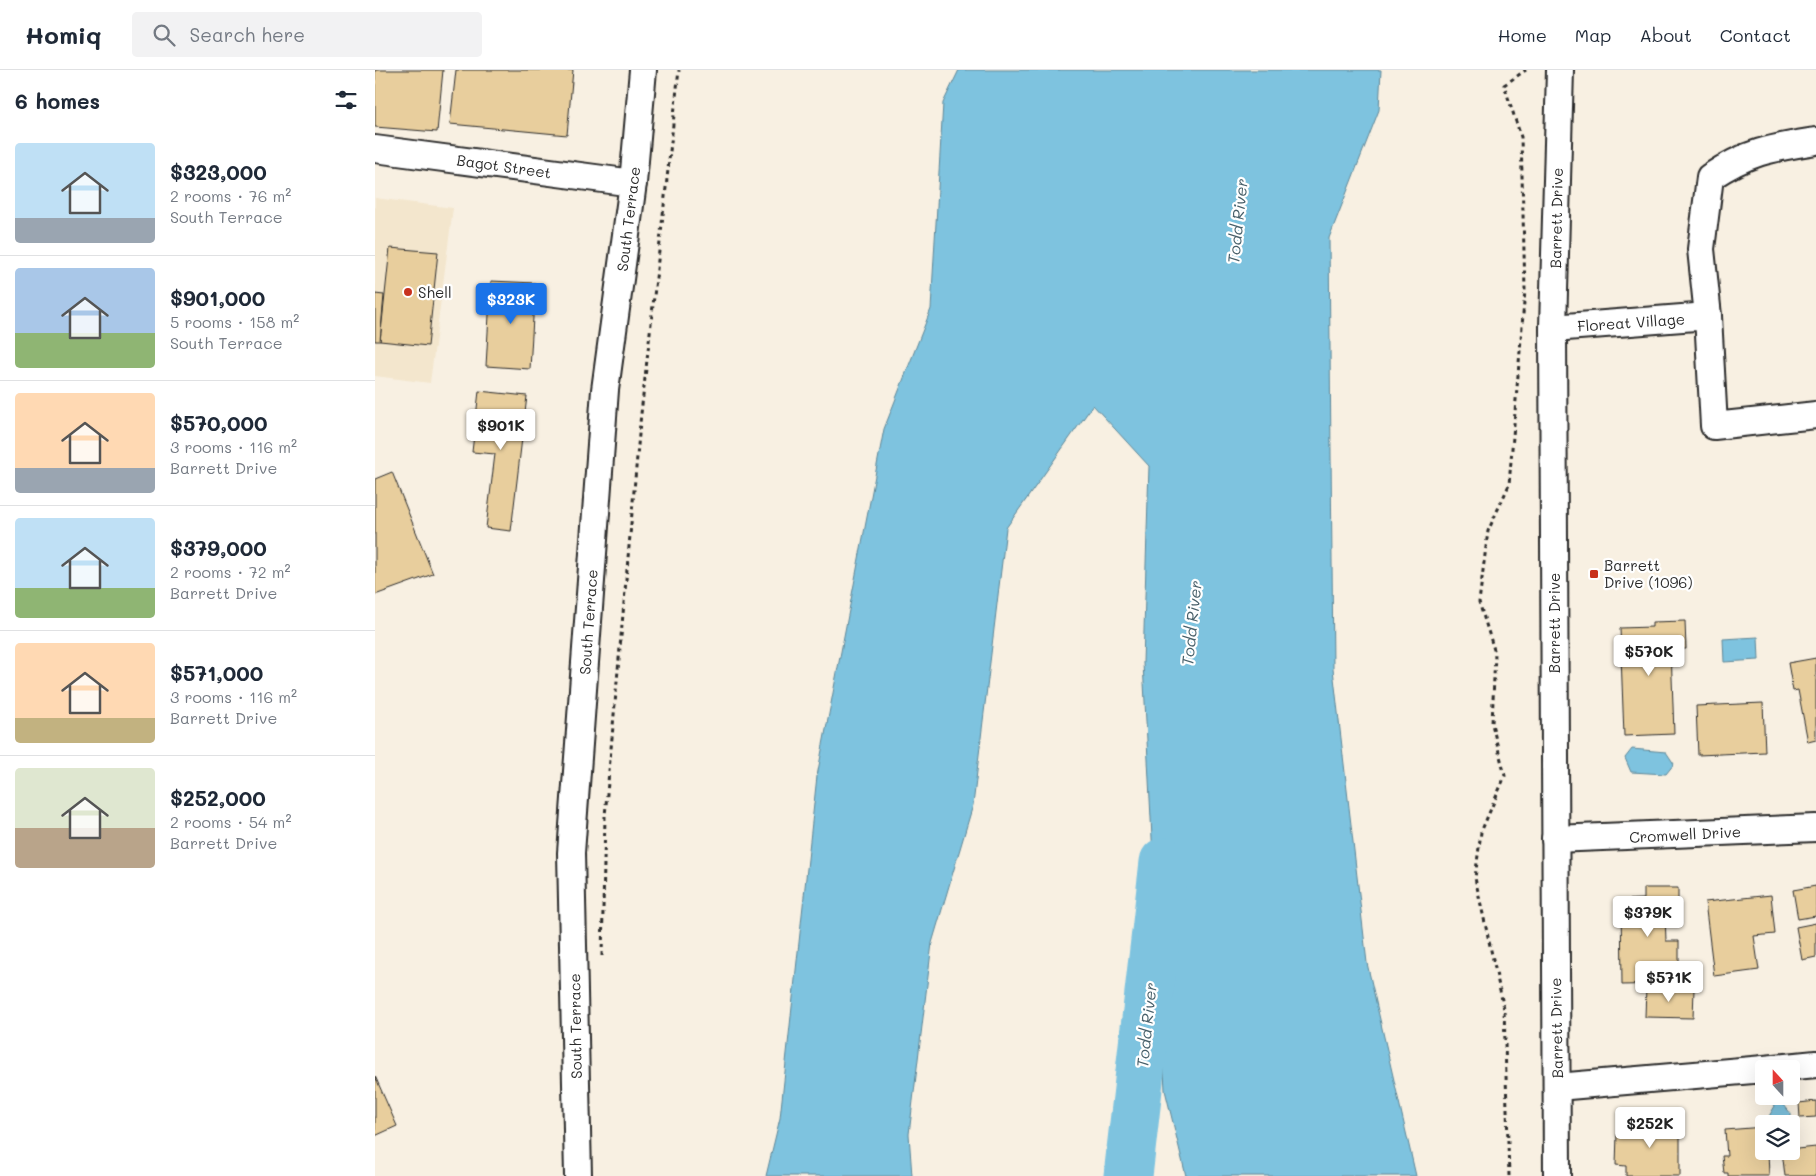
<!DOCTYPE html>
<meta charset="utf-8">
<style>
body{margin:0;font-family:Mali,sans-serif;background:#f2f2f3;color:#1f2937;height:100vh;display:flex;flex-direction:column;font-size:19px;white-space:nowrap}
*{box-sizing:border-box;margin:0}
p{font-size:16px;color:#747a83}
.icon{flex:none;width:28px;height:28px;fill:none;stroke:currentColor;stroke-width:2;stroke-linecap:round;stroke-linejoin:round}
.map{position:relative;flex:1;overflow:hidden}
.panel{display:flex;flex-direction:column;background:#fff;width:375px}
.panel>*{flex:none}
.needle{width:32px;rotate:339deg}
.tools{position:absolute;left:1380px;top:990px;display:grid;gap:10px}
.tools a{display:grid;place-items:center;width:45px;height:45px;border-radius:5px;background:#fff;box-shadow:0 5px 20px #0002;font-size:25px}
.price{position:absolute;translate:-50% -42px;padding:0 11px;border-radius:5px;background:#fff;color:#222;font-size:16px;line-height:32px;filter:drop-shadow(0 1px 2px #0008)}
.price::after{content:'';position:absolute;left:50%;top:30px;width:15px;height:11px;margin-left:-8px;background:inherit;clip-path:polygon(0 0,100% 0,50% 100%)}
.price.current{background:#1a73e8;color:#fff}
ul{padding:0;list-style:none}
li{display:flex;align-items:center;gap:15px;height:125px;padding:0 15px}
li+li{border-top:1px solid #e0e1e3}
li span{display:grid;place-items:center;flex:none;width:140px;height:100px;border-radius:5px;color:#555}
li>.icon{margin-inline-start:auto}
span .icon{width:60px;height:60px;fill:#fffc;stroke-width:1}
li b{font-size:21px}
h2{display:flex;justify-content:space-between;align-items:center;height:60px;padding:0 15px;font-size:21px}
header{display:flex;align-items:center;gap:30px;box-sizing:border-box;height:70px;padding:0 25px;background:#fff;border-bottom:1px solid #e0e1e3}
header strong{font-size:24px}
nav{display:flex;gap:28px;margin-inline-start:auto;font-size:18px}
.search{width:350px;height:45px;background:#f2f2f3;display:flex;align-items:center;gap:12px;box-sizing:border-box;padding:0 18px;border-radius:5px;color:#747a83;font-size:19px}
main{display:flex;flex:1;min-height:0}
.map>svg:first-child{display:block}
</style>
<header>
<strong>Homiq</strong>
<div class="search"><svg class="icon" aria-label="search" viewBox="0 0 24 24"><circle cx="10" cy="10" r="6"/><path d="M15 15l6 6"/></svg>Search here</div>
<nav><a>Home</a><a>Map</a><a>About</a><a>Contact</a></nav>
</header>
<main>
<section class="panel">
<h2>6 homes<svg class="icon" aria-label="filters" viewBox="0 0 24 24"><path d="M4 7h16M4 17h16"/><circle cx="9" cy="7" r="2"/><circle cx="15" cy="17" r="2"/></svg></h2>
<ul>
<li><span style="background:linear-gradient(#bfe0f5 75%,#9aa5b1 0)"><svg class="icon" aria-label="home" viewBox="0 0 24 24"><path d="M3 11l9-7 9 7M6 9v11h12V9"/></svg></span><div><b>$323,000</b><p>2 rooms · 76 m²</p><p>South Terrace</p></div></li>
<li><span style="background:linear-gradient(#a9c7e8 65%,#8fb573 0)"><svg class="icon" aria-label="home" viewBox="0 0 24 24"><path d="M3 11l9-7 9 7M6 9v11h12V9"/></svg></span><div><b>$901,000</b><p>5 rooms · 158 m²</p><p>South Terrace</p></div></li>
<li><span style="background:linear-gradient(#ffd9b3 75%,#9aa5b1 0)"><svg class="icon" aria-label="home" viewBox="0 0 24 24"><path d="M3 11l9-7 9 7M6 9v11h12V9"/></svg></span><div><b>$570,000</b><p>3 rooms · 116 m²</p><p>Barrett Drive</p></div></li>
<li><span style="background:linear-gradient(#bfe0f5 70%,#8fb573 0)"><svg class="icon" aria-label="home" viewBox="0 0 24 24"><path d="M3 11l9-7 9 7M6 9v11h12V9"/></svg></span><div><b>$379,000</b><p>2 rooms · 72 m²</p><p>Barrett Drive</p></div></li>
<li><span style="background:linear-gradient(#ffd9b3 75%,#c2b280 0)"><svg class="icon" aria-label="home" viewBox="0 0 24 24"><path d="M3 11l9-7 9 7M6 9v11h12V9"/></svg></span><div><b>$571,000</b><p>3 rooms · 116 m²</p><p>Barrett Drive</p></div></li>
<li><span style="background:linear-gradient(#dfe7d0 60%,#b9a48a 0)"><svg class="icon" aria-label="home" viewBox="0 0 24 24"><path d="M3 11l9-7 9 7M6 9v11h12V9"/></svg></span><div><b>$252,000</b><p>2 rooms · 54 m²</p><p>Barrett Drive</p></div></li>
</ul>
</section>
<div class="map">
<svg width="1441" height="1106" viewBox="0 0 1441 1106">
<rect width="100%" height="100%" fill="#f8f0e2"/>
<filter id="ink" filterUnits="userSpaceOnUse"><feTurbulence type="fractalNoise" baseFrequency=".02" numOctaves="2"/><feDisplacementMap in="SourceGraphic" scale="10" xChannelSelector="R" yChannelSelector="G"/><feConvolveMatrix kernelMatrix="1 2 1 2 8 2 1 2 1" color-interpolation-filters="sRGB"/></filter>
<g filter="url(#ink)">
<path fill="#f3e6cd" d="M0 128 78 138 55 313 0 306Z"/>
<g fill="#7ec3df" stroke="#5d8697">
<path d="M584 0H1006L1004 40 954 168 958 599 992 893 1041 1106H811L790 1020 768 593 774 396 718 335 631 458 598 735 557 873 534 1064 537 1106H391L405 1048 442 706 509 359 556 239 568 33Z"/>
<path d="M1383 567 1384 590 1349 592 1348 569Z"/>
<path d="M1257 679 1291 682 1299 694 1291 704 1256 702 1250 688Z"/>
<path d="M1394 1026H1412L1409 1035 1416 1044V1050L1408 1054 1395 1053 1393 1048 1400 1036Z"/>
</g>
<g fill="none" stroke-linecap="round" stroke-linejoin="round">
<path stroke="#7ec3df" stroke-width="49" d="M753 1106 789 792"/>
</g>
<g fill="#e8ce9d" stroke="#2b2b2b">
<path d="M0 0H68L62 62 0 57Z"/>
<path d="M81 0H198L192 65 75 54Z"/>
<path d="M15 178 63 182 53 276 5 271Z"/>
<path d="M116 211 160 213 155 299 111 296Z"/>
<path d="M0 224 9 225 5 271H0Z"/>
<path d="M104 321 152 326 136 461 111 458 120 384 97 382Z"/>
<path d="M17 402 58 504 0 525V409Z"/>
<path d="M1310 551 1311 579H1296L1299 664 1249 666 1245 558 1277 557V552Z"/>
<path d="M1441 588V670L1433 672 1423 620 1418 621 1413 593Z"/>
<path d="M1388 633 1390 682 1323 685 1321 636Z"/>
<path d="M1441 816V846L1423 849 1418 820Z"/>
<path d="M1269 818H1303V843H1290L1291 871H1304V896H1292L1293 914 1247 915 1246 830 1269 829Z"/>
<path d="M1396 825 1400 864 1379 866 1384 900 1339 906 1330 832Z"/>
<path d="M1441 853V887L1427 890 1421 857Z"/>
<path d="M1271 917 1319 919 1318 948 1270 947Z"/>
<path d="M0 1006 22 1056 0 1066Z"/>
<path d="M1441 1031V1047L1425 1048 1424 1033Z"/>
<path d="M1262 1048 1298 1049V1065H1305V1106H1251V1096L1241 1095 1242 1064H1261Z"/>
<path d="M1389 1057V1081H1393L1394 1106H1353V1103H1349L1347 1086H1352L1350 1060Z"/>
<path d="M1416 1067H1420L1422 1079 1441 1077V1106H1410L1407 1081H1416Z"/>
</g>
<g fill="none" stroke-linecap="round" stroke-linejoin="round">
<g stroke="#2b2b2b" stroke-width="30">
<g id="minor">
<path d="M0 79 258 113"/>
<path d="M1333 246 1326 179 1335 107C1374 81 1397 78 1441 71"/>
<path d="M1178 258 1333 246 1339 356 1441 345"/>
<path d="M1180 769 1441 758"/>
<path d="M1389 999 1441 994"/>
<path d="M1182 1017 1389 999"/>
<path d="M203 1106 196 783 230 320 258 113 268 0"/>
<path d="M1182 1106 1178 258 1185 0"/>
</g>
</g>
<g stroke="#2b2b2b" stroke-width="3" stroke-dasharray="4 4" stroke-linecap="butt">
<path d="M227 886 230 746 265 353 304 0"/>
<path d="M1134 1106 1129 939 1100 808 1106 762 1130 706 1117 654 1120 583 1104 532 1113 461 1134 415 1150 220 1146 67 1129 15 1151 0"/>
</g>
<use href="#minor" stroke="#fff" stroke-width="26"/>
</g>
</g>
<g fill="#c8321e" stroke="#fff" stroke-width="2">
<circle cx="33" cy="222" r="5"/>
<rect x="1214" y="499" width="10" height="10" rx="2.5"/>
</g>
<g text-anchor="middle" dominant-baseline="central" stroke-width="4.5" stroke-linejoin="round" paint-order="stroke">
<g font-size="15" fill="#2b2b2b" stroke="#fff">
<text transform="translate(129 96) rotate(8)">Bagot Street</text>
<text transform="translate(1181 148) rotate(-89)">Barrett Drive</text>
<text transform="translate(253 149) rotate(-83)">South Terrace</text>
<text transform="translate(1256 252) rotate(-4)">Floreat Village</text>
<text transform="translate(213 552) rotate(-86)">South Terrace</text>
<text transform="translate(1179 553) rotate(-90)">Barrett Drive</text>
<text transform="translate(1310 764) rotate(-3)">Cromwell Drive</text>
<text transform="translate(200 956) rotate(-91)">South Terrace</text>
<text transform="translate(1181 958) rotate(-91)">Barrett Drive</text>
</g>
<g font-size="15" fill="#2b2b2b" stroke="#fff" text-anchor="start">
<text x="43" y="222">Shell</text>
<text x="1229" y="495">Barrett<tspan x="1229" dy="17">Drive (1096)</tspan></text>
</g>
<g font-size="16" font-style="italic" fill="#48606a" stroke="#fff">
<text transform="translate(862 151) rotate(-84)">Todd River</text>
<text transform="translate(816 553) rotate(-84)">Todd River</text>
<text transform="translate(771 955) rotate(-84)">Todd River</text>
</g>
</g>
</svg>
<div class="tools">
<a><svg class="needle" viewBox="-14 -14 28 28"><path d="M0-13l5 13h-10z" fill="#e53935"/><path d="M0 13l5-13h-10z" fill="#747a83"/></svg></a>
<a><svg class="icon" aria-label="layers" viewBox="0 0 24 24"><path d="M12 4l9 5-9 5-9-5zM3 14l9 5 9-5"/></svg></a>
</div>
<b class="price current" style="left:136px;top:255px">$323K</b>
<b class="price" style="left:126px;top:381px">$901K</b>
<b class="price" style="left:1274px;top:607px">$570K</b>
<b class="price" style="left:1273px;top:868px">$379K</b>
<b class="price" style="left:1294px;top:933px">$571K</b>
<b class="price" style="left:1275px;top:1079px">$252K</b>
</div>
</main>
